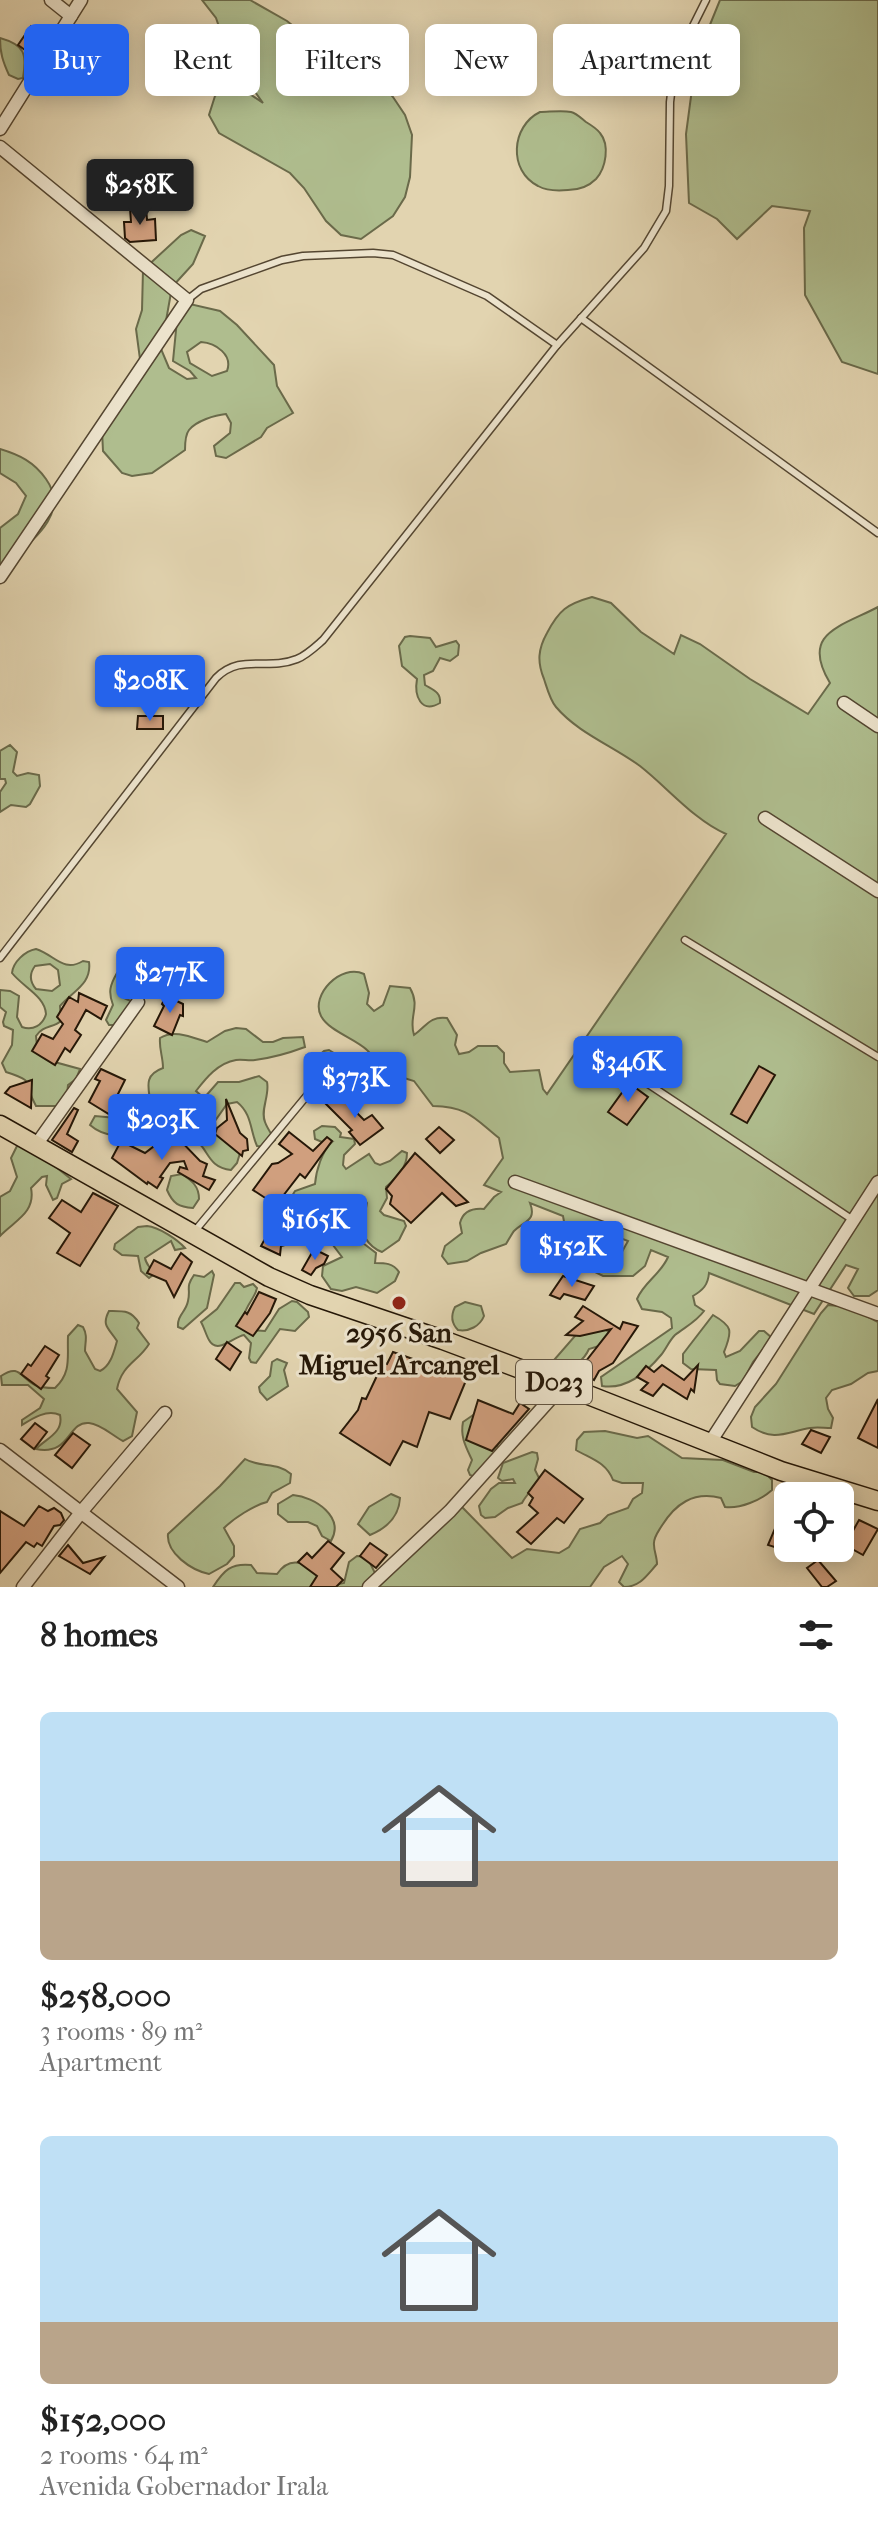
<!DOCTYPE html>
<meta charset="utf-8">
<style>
body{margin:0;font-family:"IM FELL French Canon",serif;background:#f6f6f6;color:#222;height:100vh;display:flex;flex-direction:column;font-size:30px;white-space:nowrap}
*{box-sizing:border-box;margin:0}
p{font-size:26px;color:#767676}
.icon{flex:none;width:44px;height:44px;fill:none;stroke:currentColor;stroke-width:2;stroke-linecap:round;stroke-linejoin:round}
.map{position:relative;height:1587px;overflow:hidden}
.side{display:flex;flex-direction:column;background:#fff;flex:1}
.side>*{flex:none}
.banner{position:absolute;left:24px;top:24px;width:830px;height:72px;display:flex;gap:16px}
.buttons{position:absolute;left:774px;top:1482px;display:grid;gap:16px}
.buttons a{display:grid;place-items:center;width:80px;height:80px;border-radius:12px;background:#fff;box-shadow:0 4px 20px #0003;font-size:40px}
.price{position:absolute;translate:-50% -68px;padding:0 18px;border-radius:8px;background:#2563eb;color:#fff;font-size:26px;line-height:52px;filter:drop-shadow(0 2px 4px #0008)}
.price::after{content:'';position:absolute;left:50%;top:48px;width:24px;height:18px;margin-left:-12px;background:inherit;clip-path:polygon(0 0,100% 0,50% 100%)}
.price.active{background:#222;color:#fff}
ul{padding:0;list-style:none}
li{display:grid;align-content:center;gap:16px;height:424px;padding:0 40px}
li span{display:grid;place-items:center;height:248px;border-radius:12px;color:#555}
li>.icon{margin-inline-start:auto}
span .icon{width:144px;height:144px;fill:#fffc;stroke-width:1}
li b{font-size:34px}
h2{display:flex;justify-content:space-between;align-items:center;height:96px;padding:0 40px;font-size:34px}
.tag{padding:0 28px;border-radius:12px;background:#fff;box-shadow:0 4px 20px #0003;font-size:28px;line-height:72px}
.tag.active{background:#2563eb;color:#fff}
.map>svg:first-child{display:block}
</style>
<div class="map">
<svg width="878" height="1587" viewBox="0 0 878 1587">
<rect width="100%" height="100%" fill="#e2d4b0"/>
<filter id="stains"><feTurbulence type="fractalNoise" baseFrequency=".0025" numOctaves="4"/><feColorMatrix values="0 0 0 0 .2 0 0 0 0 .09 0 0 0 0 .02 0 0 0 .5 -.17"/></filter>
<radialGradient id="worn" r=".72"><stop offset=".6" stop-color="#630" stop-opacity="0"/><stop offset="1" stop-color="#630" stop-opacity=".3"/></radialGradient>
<g fill="#afbd8e" stroke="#6a6a4a" stroke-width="2" fill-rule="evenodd">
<path d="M202 0H250L287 21 322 49 341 57 363 60 393 97 405 115 412 135 410 177 405 197 393 216 361 239 341 235 326 221 304 188 290 173 219 133 209 115 215 96 231 81 263 103 229 56 216 18Z"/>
<path d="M720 0H878V374L842 362 805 295 804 228 810 211 772 206 737 239 717 219 689 203 686 134 696 59Z"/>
<path d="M0 38C25 45 27 54 23 78L18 79 9 75C3 62 0 53 0 38Z"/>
<path d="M540 112C549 112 562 110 571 112 576 113 581 118 586 122 591 125 597 129 600 133 610 145 606 168 596 179 588 187 579 190 568 190 558 191 547 191 538 186 508 171 511 126 540 112Z"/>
<path d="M191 230 205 236 193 264 172 287 161 349 169 368 187 379 196 378 190 371 173 361 177 320 190 304 220 311 237 325 274 365 277 386 293 413 267 428 261 437 226 458 216 456 214 446 230 433 231 423 226 414C215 415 196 421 189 430 185 435 185 444 185 450L152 473 132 476 122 473 103 451 102 430 140 359 136 329 142 310 143 270 181 235ZM201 342C216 343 233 355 227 371L212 376 190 363 187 352Z"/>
<path d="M0 449C20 455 34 462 46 479 73 517 24 546 0 569V528L18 514 26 496 16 483 0 473Z"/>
<path d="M592 597 611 603 641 632 674 654 681 635 700 644 750 679 808 714 830 683C800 633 840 627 878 607V1290L869 1296H854L848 1288 858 1269 846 1265 814 1314 709 1273C708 1285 703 1290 693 1296L695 1305 704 1311C696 1322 685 1327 675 1335 669 1341 666 1349 661 1355 646 1373 626 1390 602 1386L601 1377 672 1328 671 1318 662 1312 642 1309 637 1299C644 1282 661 1274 668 1257L651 1250 645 1266 633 1276H603L589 1269V1260C606 1247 602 1258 618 1259L628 1241 600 1230 594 1233 590 1248C578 1255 562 1255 551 1247L550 1242 565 1227 563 1216 530 1203C537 1221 524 1221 514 1231 513 1232 506 1244 506 1244L481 1253 467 1261 448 1264 442 1256 445 1246 462 1233 460 1223C463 1211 472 1208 484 1209L494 1197 501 1192 484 1185 503 1158 499 1138C473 1117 468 1107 433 1106L414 1081 404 1078 382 1076C376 1068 375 1057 367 1050 354 1038 329 1031 321 1016 310 995 341 963 364 974L369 993 367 1004 374 1011 383 1005 390 986 410 988C421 1007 408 1017 414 1035 427 1026 429 1016 447 1018L457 1035 455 1045 459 1054 469 1052 478 1046H497L504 1053V1063L510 1072 539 1070 543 1089 547 1094 726 834C694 820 668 788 640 766 613 746 578 733 556 707 550 700 547 688 544 679 537 662 538 649 547 633 559 610 567 604 592 597Z"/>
<path d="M410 636 430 638 436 647 456 641 459 645 458 655 450 661 440 658 433 671 424 675 425 685C433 690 441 692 440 703 421 714 414 696 417 679L402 666 399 646 405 637Z"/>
<path d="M10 745 17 752 13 772 17 776 28 773 39 775 40 786 30 804 26 807 11 805 0 812V792L6 783 5 779H0V751Z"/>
<path d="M36 949C55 955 63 973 83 961L89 962C92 984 73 991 60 1006L61 1021C53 1028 43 1025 36 1036L37 1046 51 1061 80 1069 76 1079 68 1085 67 1095 56 1106H36C22 1082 38 1082 6 1072L2 1063 12 1045 13 1030 4 1026 3 1022 6 1012 0 1007V990L10 991 19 996 17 1017 22 1027C33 1031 43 1025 46 1014 45 996 23 987 12 973 13 962 25 951 36 949ZM50 964 58 970 60 985 52 991 36 989C30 982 29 974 35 966Z"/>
<path d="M127 971 132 972 139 979 126 988 123 993 124 998 133 1002 114 1025H109L106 1020 113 1005C108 992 110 985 117 973Z"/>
<path d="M236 1028 246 1029 263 1042H273L283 1038 303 1037 305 1047C289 1053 271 1058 255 1060 249 1061 242 1059 236 1060 218 1063 206 1078 196 1091L204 1098 218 1082H239L259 1076 267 1082C270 1095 260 1110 265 1122 267 1128 272 1135 275 1140L267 1147 257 1146C250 1130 252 1114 237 1102L227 1104 215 1121 216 1131 240 1153 237 1163 231 1170C204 1167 210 1144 188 1136 156 1124 117 1149 90 1125L95 1116 117 1118 125 1124 136 1121 151 1109C150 1090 141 1076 163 1068 163 1057 159 1049 160 1038 174 1029 191 1037 207 1042L225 1031Z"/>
<path d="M329 1050 342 1058 344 1080 340 1089 320 1096 310 1087 309 1082 313 1073 314 1060 324 1051Z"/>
<path d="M322 1126 335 1127 341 1133 340 1137 354 1139 355 1144 344 1155 343 1165 346 1169 369 1154 375 1163 380 1165 390 1161 402 1151 407 1153C407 1168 397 1177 386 1187L387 1198 380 1211 384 1215 404 1221 406 1226 399 1240 382 1252C368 1247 358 1230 359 1216L366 1208 367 1203 364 1199C349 1196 345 1210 334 1216L319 1214 316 1210 318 1205 316 1201 292 1196 295 1191 315 1184C316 1171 322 1151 332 1142H322L315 1139 314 1131Z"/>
<path d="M18 1144 52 1164 71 1179 62 1184 57 1198 53 1200 46 1185 47 1176 42 1177 31 1188C36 1213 14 1221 0 1236V1197L10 1191 17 1177 11 1158Z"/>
<path d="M182 1174C192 1181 199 1186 199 1199L193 1208C179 1207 173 1204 167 1190L171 1176Z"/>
<path d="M147 1226C159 1227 178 1240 185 1248L175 1250 171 1241 145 1258C146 1265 152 1268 153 1275L149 1278 141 1271 138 1256 122 1255 114 1249 115 1244 138 1227Z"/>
<path d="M344 1227 359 1232V1240L376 1253 375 1263C385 1263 393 1263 399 1272L395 1281 377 1293 356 1287 342 1291 331 1289 322 1276 323 1266 342 1257 333 1245 331 1235 334 1231Z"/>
<path d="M212 1271 214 1275 207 1308 183 1329 178 1327C177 1315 186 1312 188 1301 191 1288 185 1288 194 1275L204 1277Z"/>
<path d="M235 1283H240L244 1287 253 1284 257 1288C255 1298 246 1305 244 1316L250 1330 265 1331 279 1309 292 1301 297 1302 308 1312 309 1317 295 1331 280 1329 256 1363 251 1362 249 1358 251 1343 244 1335C233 1337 217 1355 209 1340 206 1335 204 1327 201 1322L217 1309Z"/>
<path d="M465 1302 481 1306 484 1316C480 1326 469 1332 458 1330 451 1323 451 1315 455 1307Z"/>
<path d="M828 1305 849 1307 878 1322V1371L868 1373 851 1384 832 1390 826 1398 828 1409 833 1418 831 1428C824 1428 817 1427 810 1428 787 1432 774 1442 752 1427L751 1417 755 1407 776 1384 821 1313Z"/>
<path d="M109 1311C124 1311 131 1310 139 1323L137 1328 149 1344C138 1362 122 1364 117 1389L137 1412 132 1436 123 1441C113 1436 101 1424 89 1423 67 1421 71 1456 36 1449 45 1439 64 1433 60 1415 47 1409 33 1418 22 1425V1420L40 1408 44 1399 28 1385H2L1 1376C20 1363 20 1378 35 1385 41 1388 49 1388 55 1388 72 1372 67 1357 68 1336L78 1325 83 1327C88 1336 85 1342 85 1351L95 1369 100 1371C111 1366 114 1351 117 1341 109 1328 101 1326 109 1311Z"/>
<path d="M713 1315C732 1326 733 1330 724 1352L726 1357 740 1351 759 1331H764L772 1338 753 1362 743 1381 735 1386 720 1384 717 1380 716 1370 691 1369 683 1363V1354Z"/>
<path d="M581 1329 606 1330 614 1336 615 1341 589 1349C582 1364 571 1369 555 1365L554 1360Z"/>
<path d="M277 1359 287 1363 284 1370 288 1386 267 1400 260 1392 259 1387 270 1376 272 1362Z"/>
<path d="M476 1413 497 1441 498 1451 490 1457 489 1462 475 1477 470 1475 468 1470 472 1460C466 1447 460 1437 463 1422Z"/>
<path d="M605 1431 637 1438 648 1436 682 1458 723 1460 754 1472H764L772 1480V1490C761 1500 740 1509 725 1507L721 1498C693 1491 675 1504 661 1527 658 1532 653 1538 654 1545 654 1551 657 1557 657 1564 647 1575 640 1587 624 1587L619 1582 628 1564 622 1556 604 1567 590 1587H376L461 1506 512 1558 527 1549 559 1553 569 1547 580 1529 600 1523 608 1515 628 1508 633 1499 642 1493 643 1483H622L613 1480C606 1462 591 1459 576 1450L577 1440 584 1432Z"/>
<path d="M532 1452 537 1453 538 1459 535 1470 540 1480C534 1489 527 1493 522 1503L508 1508 495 1517 485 1518 481 1515 479 1506 491 1489 499 1483H515L513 1479 502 1481 498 1478 503 1463Z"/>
<path d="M245 1459C260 1468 278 1462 291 1474L290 1483 272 1493 267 1502C254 1505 233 1519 224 1528L234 1546V1556L227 1564 209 1574C191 1570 166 1553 168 1534L220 1486Z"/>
<path d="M391 1494 400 1498C399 1517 387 1528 370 1535L358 1524 369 1507Z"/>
<path d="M293 1495C315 1497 345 1517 331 1541L322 1536 317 1526 308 1522H288L278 1514V1504Z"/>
<path d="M357 1556 367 1557 376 1575 366 1587H213C224 1570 231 1563 251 1565L257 1573 277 1574C295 1548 315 1572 334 1585L344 1583 349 1562Z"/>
</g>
<g fill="#d09f7e" stroke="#251707" stroke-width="2">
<path d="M31 26 46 35 32 55 18 45Z"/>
<path d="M146 207 147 220 155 219 156 240 130 242 125 238 124 222H131L130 208Z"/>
<path d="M138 716H163V729H137Z"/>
<path d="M79 993 107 1006 101 1019 86 1010 75 1030 81 1035 70 1052 65 1048 55 1065 32 1051 42 1034 53 1039 63 1024 57 1017 69 997 78 1002Z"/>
<path d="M166 996 183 1004V1016L180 1015 172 1035 154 1026 164 1006 162 1004Z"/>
<path d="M759 1066 775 1075 747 1123 731 1114Z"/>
<path d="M101 1069 125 1080 116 1098 121 1100 112 1116 89 1102 100 1081 95 1079Z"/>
<path d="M32 1080 31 1108 5 1093 10 1087Z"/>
<path d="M629 1083 648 1097 627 1125 608 1112Z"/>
<path d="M338 1094 364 1120 372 1115 383 1128 360 1145 349 1132 352 1130 326 1104Z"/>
<path d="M226 1099 240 1133 247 1139 248 1150 243 1151 242 1156 215 1134 217 1128 227 1120Z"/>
<path d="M74 1108 78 1110 67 1134 78 1141 72 1152 52 1140Z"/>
<path d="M439 1127 454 1140 440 1153 426 1139Z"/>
<path d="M289 1132 313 1151 327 1137 332 1141 305 1178 300 1174 276 1205 253 1190 272 1164 278 1163 292 1154 279 1144Z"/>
<path d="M170 1134 177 1137 200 1161 207 1164 203 1176 215 1180 209 1190 178 1172 180 1167 187 1169 184 1161 170 1163 160 1177 163 1178 157 1188 148 1182 147 1184 112 1158 121 1141 145 1153Z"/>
<path d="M415 1153 468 1202 456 1206 442 1193 411 1223 390 1204 392 1196 386 1189Z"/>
<path d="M93 1193 118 1206 80 1266 57 1253 70 1233 49 1218 62 1200 81 1212Z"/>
<path d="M282 1202 302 1213 299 1222H316L325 1227 309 1247 286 1231 285 1245 281 1246 280 1255 261 1246 276 1219 272 1217Z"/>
<path d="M314 1249 328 1256 324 1264 316 1268 311 1275 302 1270Z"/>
<path d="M181 1253 192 1262 174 1297 166 1281 147 1273 154 1260 171 1269Z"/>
<path d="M563 1276 594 1286 585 1300 564 1294 560 1299 550 1295Z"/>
<path d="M259 1292 276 1299 270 1313 253 1336 236 1326 245 1312 247 1314Z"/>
<path d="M583 1306 620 1329 623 1322 638 1326 613 1363 599 1371 594 1380 579 1370 611 1329 580 1336 566 1335 583 1321 575 1317Z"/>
<path d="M227 1342 241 1352 230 1370 216 1359Z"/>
<path d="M45 1346 59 1355 46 1376 49 1378 41 1389 21 1374 28 1364 31 1366Z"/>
<path d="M393 1352 467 1378 450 1419 429 1412 417 1447 403 1441 390 1465 340 1433 358 1410 362 1398 366 1399 383 1363 387 1364Z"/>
<path d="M662 1365 684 1380 698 1365 694 1392 691 1389 687 1399 663 1384 653 1396 641 1390 648 1383 637 1377 646 1366 654 1372Z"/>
<path d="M878 1399V1448L858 1438Z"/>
<path d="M478 1400 513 1414 520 1403 529 1409 492 1451 466 1440Z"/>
<path d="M35 1423 47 1432 34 1449 21 1439Z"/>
<path d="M811 1430 830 1437 821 1453 802 1444Z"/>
<path d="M73 1433 90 1445 72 1468 55 1455Z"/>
<path d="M545 1470 583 1499 564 1523 557 1518 531 1544 517 1532 538 1513 529 1505 533 1498 528 1493Z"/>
<path d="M788 1498V1548H817L812 1559 768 1545Z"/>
<path d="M39 1506 48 1511 54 1508 61 1513 64 1520 60 1525 54 1526 42 1546 37 1543 34 1547 26 1542 0 1573V1511L24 1526Z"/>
<path d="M859 1520 878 1529 863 1555 845 1545Z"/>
<path d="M328 1541 344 1553 331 1569 343 1580 336 1587H310L317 1576 298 1562 307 1553 312 1558Z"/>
<path d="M370 1543 387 1555 376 1568 360 1556Z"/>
<path d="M68 1545 83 1563 104 1557 90 1574 59 1556Z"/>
<path d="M818 1560 836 1581 827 1587H822L807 1568Z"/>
</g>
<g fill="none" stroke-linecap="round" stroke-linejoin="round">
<g stroke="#544631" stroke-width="9">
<g id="lane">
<path d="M187 300 201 289 282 260 303 256 373 253 393 255 487 296 557 345"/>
<path d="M581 318 878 533"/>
<path d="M685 940 878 1057"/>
<path d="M0 958 216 678C241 653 267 671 297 659 307 655 315 647 323 640L557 345 644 248 666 211 669 186 670 102 675 62 706 0"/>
<path d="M603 1054 853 1220"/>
<path d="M194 1232 333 1064"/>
</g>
</g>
<g stroke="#544631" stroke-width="15">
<g id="street">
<path d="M51 0 71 16"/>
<path d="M0 129 81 0"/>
<path d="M0 147 187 300 0 577"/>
<path d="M844 703 878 726"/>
<path d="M765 818 878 891"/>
<path d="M36 1145 138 1002"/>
<path d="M515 1182 878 1314"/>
<path d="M709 1444 878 1182"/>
<path d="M0 1450 178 1587"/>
<path d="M23 1587 82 1511 165 1413"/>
<path d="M369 1587 450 1511 563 1385"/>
</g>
</g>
<g stroke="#251707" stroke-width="21">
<path id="primary" d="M0 1125 269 1277 310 1295 443 1340 563 1385 781 1471 878 1501"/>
</g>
<use href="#lane" stroke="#ece3cc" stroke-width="6"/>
<use href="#street" stroke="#ece3cc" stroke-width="12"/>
<use href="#primary" stroke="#e2d4b0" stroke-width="18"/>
</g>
<circle fill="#8f2418" stroke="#ece3cc" stroke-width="3" cx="399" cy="1303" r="8"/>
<g text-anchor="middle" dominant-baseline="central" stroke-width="6" stroke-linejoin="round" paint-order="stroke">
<rect fill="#ece3cc" stroke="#615442" stroke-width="2" x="516" y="1360" width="76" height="44" rx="6"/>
<g font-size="26" font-weight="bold" fill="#251707">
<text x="554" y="1382">D023</text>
</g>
<g font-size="28" font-weight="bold" fill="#251707" stroke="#ece3cc">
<text x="399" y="1332">2956 San<tspan x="399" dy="32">Miguel Arcangel</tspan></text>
</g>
</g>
<rect width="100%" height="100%" filter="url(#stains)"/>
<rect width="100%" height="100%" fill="url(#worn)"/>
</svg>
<div class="buttons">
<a><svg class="icon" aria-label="locate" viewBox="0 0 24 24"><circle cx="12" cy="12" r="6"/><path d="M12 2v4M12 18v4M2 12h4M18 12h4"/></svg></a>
</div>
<b class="price active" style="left:140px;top:227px">$258K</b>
<b class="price" style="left:150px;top:723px">$208K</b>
<b class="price" style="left:170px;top:1015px">$277K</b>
<b class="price" style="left:628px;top:1104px">$346K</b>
<b class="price" style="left:355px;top:1120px">$373K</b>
<b class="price" style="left:162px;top:1162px">$203K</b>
<b class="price" style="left:315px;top:1262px">$165K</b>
<b class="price" style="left:572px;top:1289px">$152K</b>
<div class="banner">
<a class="tag active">Buy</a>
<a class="tag">Rent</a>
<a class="tag">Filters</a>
<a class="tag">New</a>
<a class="tag">Apartment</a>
</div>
</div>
<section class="side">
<h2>8 homes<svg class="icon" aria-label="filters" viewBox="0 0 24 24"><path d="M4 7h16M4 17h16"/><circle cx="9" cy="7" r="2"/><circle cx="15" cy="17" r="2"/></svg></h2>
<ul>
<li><span style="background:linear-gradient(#bfe0f5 60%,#b9a48a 0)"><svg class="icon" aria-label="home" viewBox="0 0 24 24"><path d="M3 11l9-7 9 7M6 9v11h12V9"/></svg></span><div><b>$258,000</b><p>3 rooms · 89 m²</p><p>Apartment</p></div></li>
<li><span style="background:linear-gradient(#bfe0f5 75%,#b9a48a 0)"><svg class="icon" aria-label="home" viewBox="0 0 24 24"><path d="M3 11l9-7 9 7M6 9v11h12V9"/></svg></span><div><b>$152,000</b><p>2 rooms · 64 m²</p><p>Avenida Gobernador Irala</p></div></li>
</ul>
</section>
